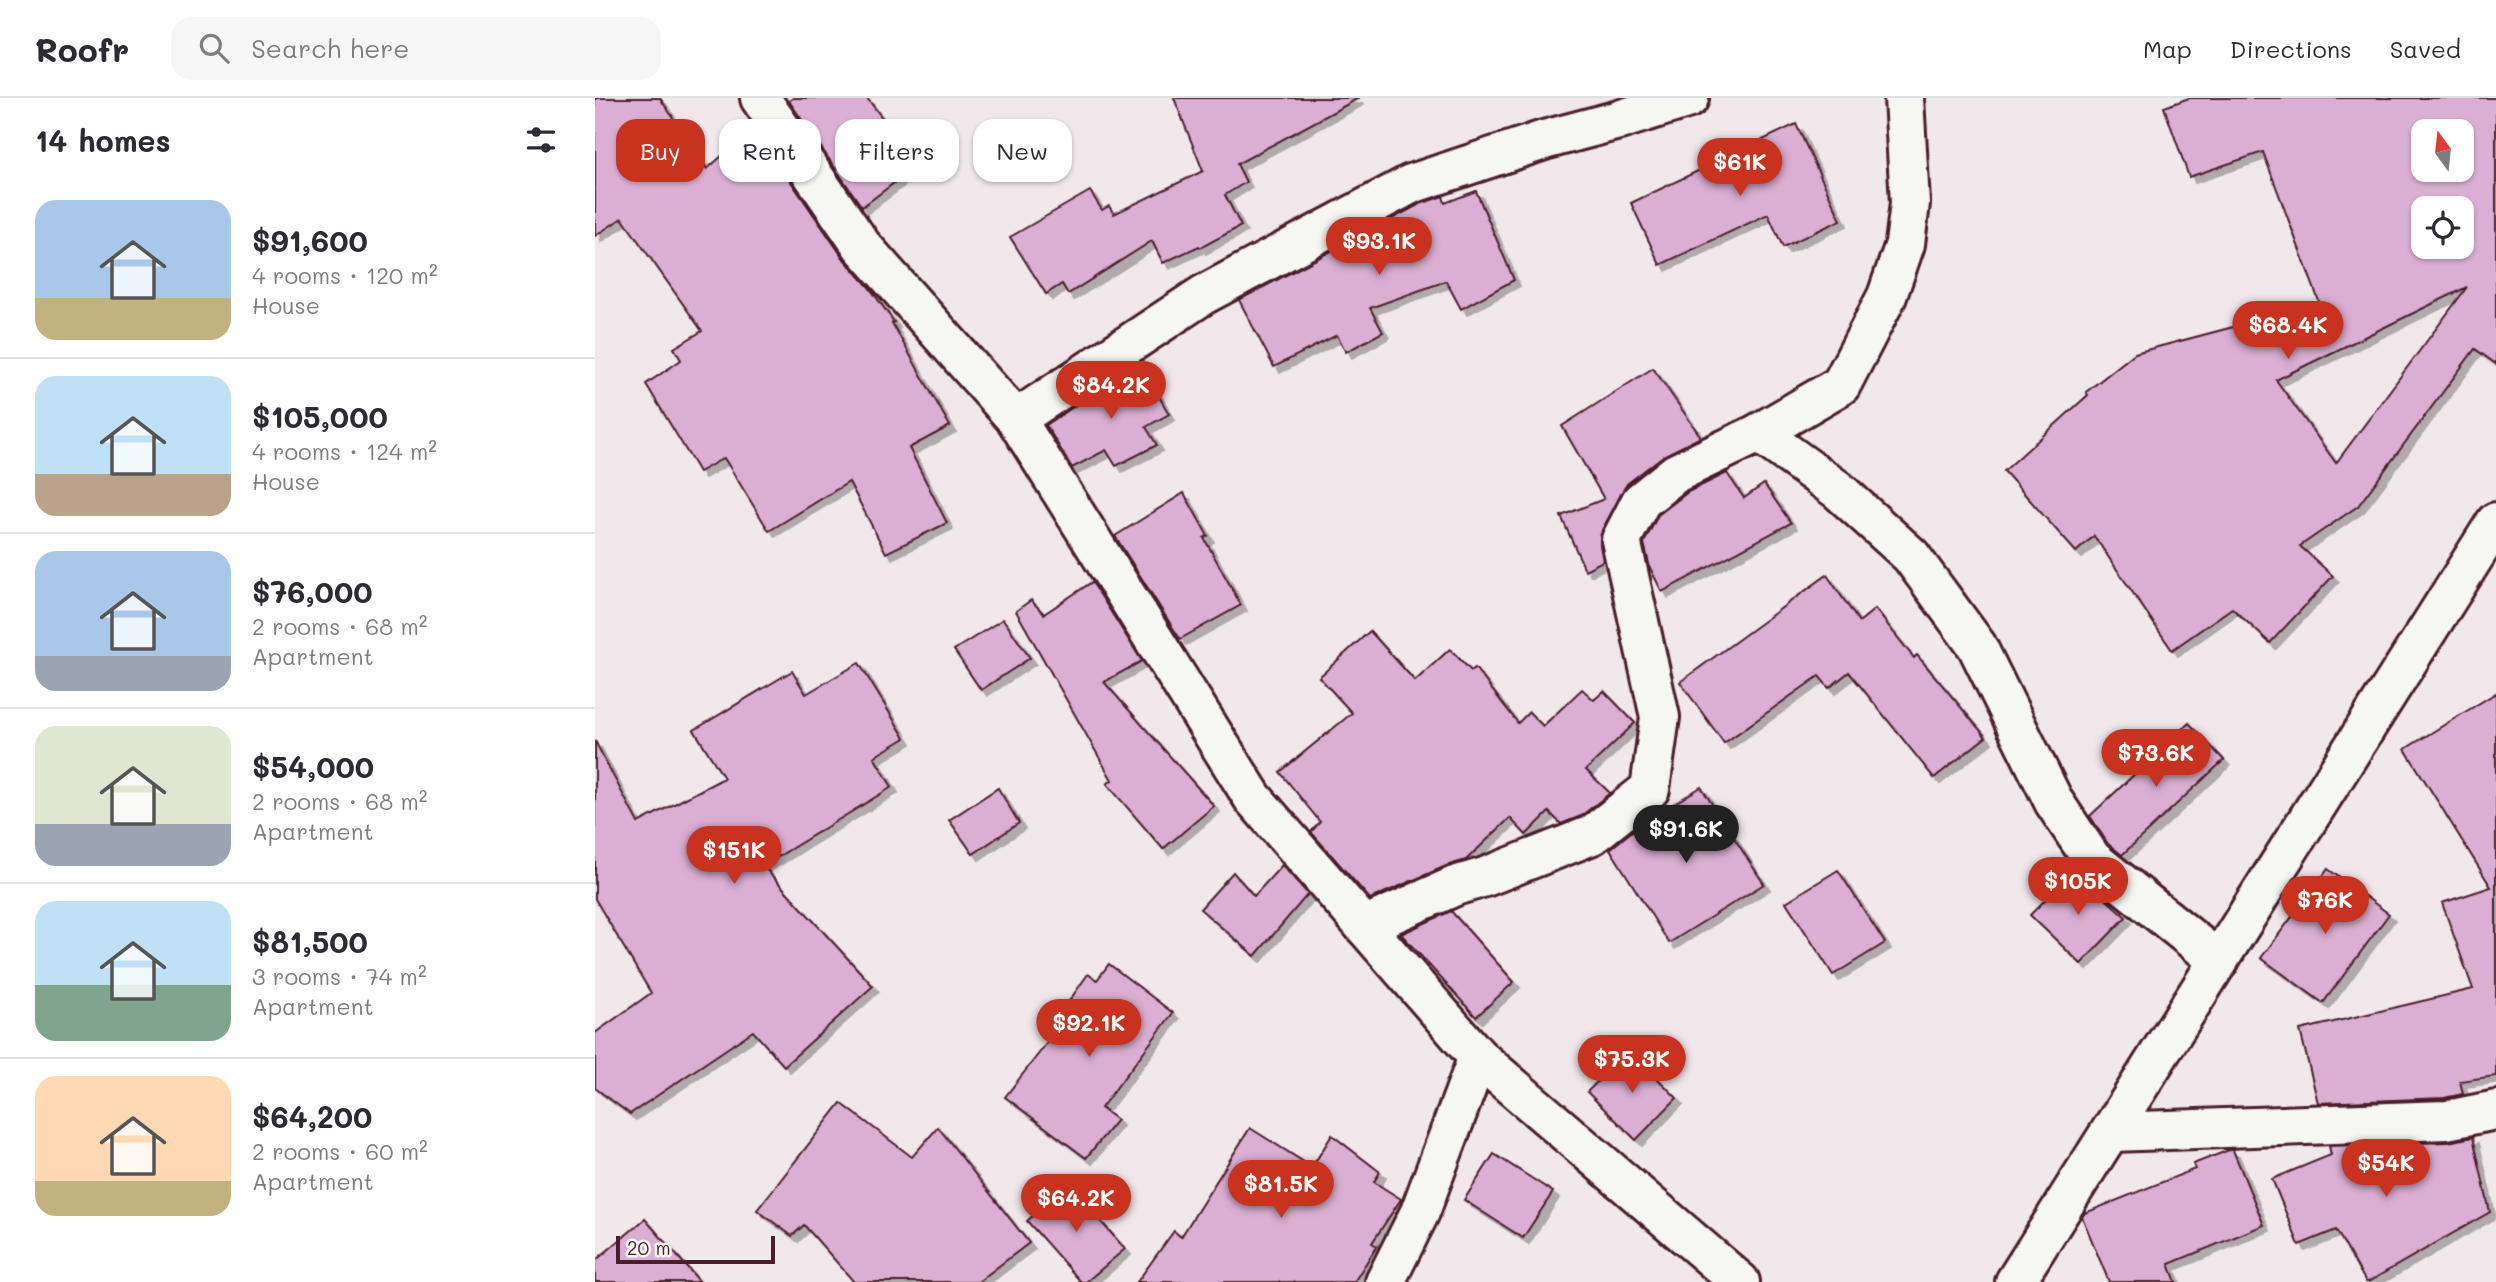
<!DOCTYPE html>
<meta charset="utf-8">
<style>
body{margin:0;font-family:Mali,sans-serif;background:#f7f7f7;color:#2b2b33;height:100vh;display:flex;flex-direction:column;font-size:26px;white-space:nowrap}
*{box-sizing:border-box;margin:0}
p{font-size:23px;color:#7c7c81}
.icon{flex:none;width:38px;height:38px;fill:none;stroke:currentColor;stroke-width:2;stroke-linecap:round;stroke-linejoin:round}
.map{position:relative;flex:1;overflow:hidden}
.panel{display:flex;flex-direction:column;background:#fff;width:595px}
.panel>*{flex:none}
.guide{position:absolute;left:21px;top:21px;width:665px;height:63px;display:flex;gap:14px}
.needle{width:46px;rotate:345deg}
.tools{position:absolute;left:1816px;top:21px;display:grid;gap:14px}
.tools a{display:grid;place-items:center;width:63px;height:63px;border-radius:14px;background:#fff;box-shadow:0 2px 5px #0004;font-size:35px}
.scale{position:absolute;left:21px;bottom:18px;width:159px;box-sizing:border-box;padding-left:7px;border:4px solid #4a1f2b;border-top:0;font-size:19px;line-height:24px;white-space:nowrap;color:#4a1f2b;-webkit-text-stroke:5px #f6f6f2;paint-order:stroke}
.price{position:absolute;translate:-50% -60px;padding:0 16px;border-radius:24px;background:#c8321e;color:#fff;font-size:23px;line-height:46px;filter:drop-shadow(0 2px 4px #0008)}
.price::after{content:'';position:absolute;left:50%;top:42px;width:21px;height:16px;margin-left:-10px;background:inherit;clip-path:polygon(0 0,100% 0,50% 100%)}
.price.active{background:#222;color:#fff}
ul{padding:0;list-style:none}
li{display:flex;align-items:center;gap:21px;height:175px;padding:0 35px}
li+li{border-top:2px solid #e1e1e2}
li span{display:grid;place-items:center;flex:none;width:196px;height:140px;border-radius:21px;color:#555}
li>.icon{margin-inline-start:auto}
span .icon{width:84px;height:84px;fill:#fffc;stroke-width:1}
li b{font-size:30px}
h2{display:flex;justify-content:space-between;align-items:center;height:84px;padding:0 35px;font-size:30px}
.tag{padding:0 24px;border-radius:21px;background:#fff;box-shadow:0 2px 5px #0004;font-size:24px;line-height:63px}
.tag.active{background:#c8321e;color:#fff}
header{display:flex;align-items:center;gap:42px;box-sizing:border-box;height:98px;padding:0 35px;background:#fff;border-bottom:2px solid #e1e1e2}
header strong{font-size:33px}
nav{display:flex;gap:38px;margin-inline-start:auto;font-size:24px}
.search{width:490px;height:63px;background:#f7f7f7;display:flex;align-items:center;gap:18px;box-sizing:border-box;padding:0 24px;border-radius:21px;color:#7c7c81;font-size:26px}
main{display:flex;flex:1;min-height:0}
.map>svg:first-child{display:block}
</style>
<header>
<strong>Roofr</strong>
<div class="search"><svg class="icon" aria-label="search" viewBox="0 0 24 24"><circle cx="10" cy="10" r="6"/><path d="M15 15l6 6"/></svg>Search here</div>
<nav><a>Map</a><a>Directions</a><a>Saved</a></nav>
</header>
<main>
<section class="panel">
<h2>14 homes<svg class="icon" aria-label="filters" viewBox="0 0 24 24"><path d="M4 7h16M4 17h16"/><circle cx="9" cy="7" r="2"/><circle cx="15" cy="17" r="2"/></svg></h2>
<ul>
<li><span style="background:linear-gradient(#a9c7e8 70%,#c2b280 0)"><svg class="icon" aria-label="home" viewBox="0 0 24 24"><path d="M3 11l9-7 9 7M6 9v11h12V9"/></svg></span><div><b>$91,600</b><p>4 rooms · 120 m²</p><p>House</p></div></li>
<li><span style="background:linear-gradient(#bfe0f5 70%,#b9a48a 0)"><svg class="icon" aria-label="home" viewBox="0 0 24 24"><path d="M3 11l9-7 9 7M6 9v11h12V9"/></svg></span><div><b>$105,000</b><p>4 rooms · 124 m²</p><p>House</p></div></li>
<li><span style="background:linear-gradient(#a9c7e8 75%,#9aa5b1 0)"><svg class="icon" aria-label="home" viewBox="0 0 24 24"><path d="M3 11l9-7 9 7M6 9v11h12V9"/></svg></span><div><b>$76,000</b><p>2 rooms · 68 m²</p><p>Apartment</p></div></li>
<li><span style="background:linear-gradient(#dfe7d0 70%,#9aa5b1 0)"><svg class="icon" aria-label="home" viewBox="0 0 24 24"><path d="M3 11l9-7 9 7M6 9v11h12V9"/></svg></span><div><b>$54,000</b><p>2 rooms · 68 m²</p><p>Apartment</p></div></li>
<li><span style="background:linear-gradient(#bfe0f5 60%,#7fa58c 0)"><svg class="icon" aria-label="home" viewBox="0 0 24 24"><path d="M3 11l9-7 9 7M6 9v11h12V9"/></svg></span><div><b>$81,500</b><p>3 rooms · 74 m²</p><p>Apartment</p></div></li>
<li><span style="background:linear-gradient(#ffd9b3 75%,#c2b280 0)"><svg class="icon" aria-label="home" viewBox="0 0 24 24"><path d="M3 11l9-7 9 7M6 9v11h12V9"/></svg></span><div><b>$64,200</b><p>2 rooms · 60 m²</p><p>Apartment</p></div></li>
</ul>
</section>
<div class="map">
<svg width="1901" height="1184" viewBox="0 0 1901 1184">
<defs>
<filter id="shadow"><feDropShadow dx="6" dy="6" stdDeviation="0" flood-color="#0004"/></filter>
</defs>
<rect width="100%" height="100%" fill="#f1e8ec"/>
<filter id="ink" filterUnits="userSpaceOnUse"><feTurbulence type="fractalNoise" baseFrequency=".0143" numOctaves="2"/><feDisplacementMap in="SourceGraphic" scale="14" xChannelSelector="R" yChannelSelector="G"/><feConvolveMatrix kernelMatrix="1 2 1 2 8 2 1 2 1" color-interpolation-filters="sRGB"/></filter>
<g filter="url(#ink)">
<g fill="#dbafd3" stroke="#4a1f2b" stroke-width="2" fill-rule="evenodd" filter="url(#shadow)">
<path d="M0 0H65L112 71 159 30 249 161 274 189 299 224 297 225 355 328 314 350 352 425 291 455 254 384 174 433 129 360 104 374 51 286 86 262 79 250 107 233 27 120 0 138Z"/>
<path d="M198 0H272L323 67 267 109 194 3Z"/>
<path d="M579 0H764L642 66 651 84 630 97 646 128 605 150 604 148 568 165 557 143 473 196 467 186 451 196 415 139 495 93 507 112 514 108 519 116 608 73Z"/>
<path d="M1594 0H1901V266L1880 251 1763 408 1705 448 1738 478 1675 545 1637 510 1577 552 1499 438 1481 454 1409 373 1493 297 1491 294 1540 255 1725 206 1668 54 1594 79 1569 9ZM1829 33H1867V72H1829ZM1829 110H1867V149H1829ZM1872 189 1741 365 1681 282Z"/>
<path d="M1201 26 1246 122 1188 149 1173 116 1065 167 1036 105Z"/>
<path d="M881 93 919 182 866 211 851 183 775 210 788 234 751 254 742 237 679 269 644 202 825 106 848 98 850 105Z"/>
<path d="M545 265 574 316 551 329 562 347 521 368 511 352 477 370 451 327Z"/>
<path d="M1058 270 1106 339 1068 358 1032 386 1007 432 1005 447 1008 463 990 472 966 418 1009 401 967 328Z"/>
<path d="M1132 375 1149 400 1169 386 1196 425 1067 494 1055 470 1049 445 1063 417 1093 394Z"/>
<path d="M589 395 613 438 609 440 646 507 585 541 520 438Z"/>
<path d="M1232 477 1264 524 1280 511 1319 560 1322 557 1391 639 1339 680 1254 574 1234 590 1224 578 1129 645 1085 584Z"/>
<path d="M497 484 547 563 509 584 619 708 568 751 512 686 517 682 421 513 436 502 449 516Z"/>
<path d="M408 521 435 560 386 592 359 552Z"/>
<path d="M775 533 820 583 855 551 876 573 880 570 923 625 934 614 948 628 987 591 999 602 1009 593 1040 625 991 672 1015 695 986 718 966 726 954 714 931 737 915 720 871 762 851 768 775 801 716 734 725 724 685 674 757 615 724 579Z"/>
<path d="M264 565 310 640 279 659 297 689 168 768 278 888 189 968 158 933 35 1016 0 990V935L56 895 0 801V643L43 725 129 680 99 632 197 573 211 596Z"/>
<path d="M1901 595V978L1865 983 1868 996 1849 1000 1723 1005 1705 932 1878 891 1847 805 1896 789 1810 651Z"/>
<path d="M1594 625 1629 662 1527 757 1513 746 1495 718Z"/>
<path d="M1106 689 1169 786 1074 845 1015 751 1046 726Z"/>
<path d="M403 690 424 725 378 756 354 722Z"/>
<path d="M687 767 713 796 660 858 605 811 638 774 659 798Z"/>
<path d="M1733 771 1794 816 1728 905 1666 860Z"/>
<path d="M1243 772 1290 845 1238 877 1191 804Z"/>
<path d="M1479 773 1531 819 1486 866 1435 817Z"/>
<path d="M856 813 919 884 881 919 806 836Z"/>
<path d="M514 866 578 915 506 1010 522 1022 491 1060 410 999 473 918 467 913 493 876 502 882Z"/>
<path d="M1034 952 1082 1000 1041 1042 992 994Z"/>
<path d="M246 1005 317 1059 343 1029 434 1145 383 1184H259L209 1127 197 1138 162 1112Z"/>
<path d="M655 1030 717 1069 737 1037 785 1074 779 1084 806 1101 777 1145 782 1148 759 1184H542L579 1133 586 1139Z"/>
<path d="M1878 1039 1895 1114 1773 1184H1771L1741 1132 1704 1147 1677 1081 1736 1057 1734 1048 1853 1044Z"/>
<path d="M1634 1052H1638L1669 1127 1574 1166 1581 1184H1514L1487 1119 1490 1115 1600 1071 1598 1066Z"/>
<path d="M899 1056 958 1094 928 1140 869 1102Z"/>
<path d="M473 1086 530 1151 491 1184H486L432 1123Z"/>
<path d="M50 1121 105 1184H0V1163Z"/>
</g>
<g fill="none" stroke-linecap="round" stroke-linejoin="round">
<g stroke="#4a1f2b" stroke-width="44">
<g id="minor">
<path d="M165 0 267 148 421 321 658 700 883 959 1145 1184"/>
<path d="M421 321 608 197 816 86 949 42 1024 22 1094 0"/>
<path d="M1164 335 1243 392 1316 458 1382 548 1459 704 1497 761 1624 863"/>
<path d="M769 828 860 788 890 779 997 737 1055 691 1065 619 1026 442 1046 403 1081 375 1164 335 1246 287 1292 198 1310 146 1315 105 1309 0"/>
<path d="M1517 1034 1852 1022 1901 1012"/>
<path d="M790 1184 825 1114 883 959"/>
<path d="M1420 1184 1901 424"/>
</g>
</g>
<use href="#minor" stroke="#f6f6f2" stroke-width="38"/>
</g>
</g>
</svg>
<div class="tools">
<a><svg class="needle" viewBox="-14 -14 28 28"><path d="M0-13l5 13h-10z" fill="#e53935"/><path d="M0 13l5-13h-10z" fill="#7c7c81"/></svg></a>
<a><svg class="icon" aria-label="locate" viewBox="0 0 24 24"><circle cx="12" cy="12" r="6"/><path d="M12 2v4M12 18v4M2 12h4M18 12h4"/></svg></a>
</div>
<div class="scale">20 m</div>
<b class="price" style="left:1145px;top:100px">$61K</b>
<b class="price" style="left:784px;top:179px">$93.1K</b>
<b class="price" style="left:1693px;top:263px">$68.4K</b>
<b class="price" style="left:516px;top:323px">$84.2K</b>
<b class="price" style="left:1561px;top:691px">$73.6K</b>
<b class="price active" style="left:1091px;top:767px">$91.6K</b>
<b class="price" style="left:139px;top:788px">$151K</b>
<b class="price" style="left:1483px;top:819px">$105K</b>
<b class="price" style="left:1730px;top:838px">$76K</b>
<b class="price" style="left:494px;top:961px">$92.1K</b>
<b class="price" style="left:1037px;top:997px">$75.3K</b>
<b class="price" style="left:1791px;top:1101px">$54K</b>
<b class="price" style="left:686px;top:1122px">$81.5K</b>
<b class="price" style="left:481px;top:1136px">$64.2K</b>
<div class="guide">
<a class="tag active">Buy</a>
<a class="tag">Rent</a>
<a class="tag">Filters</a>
<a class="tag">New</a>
</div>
</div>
</main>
